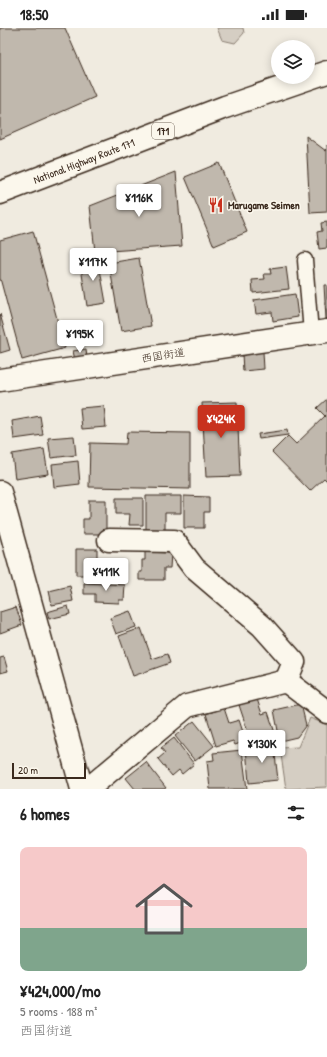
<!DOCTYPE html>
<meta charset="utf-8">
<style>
body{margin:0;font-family:"Patrick Hand","Klee One",sans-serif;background:#f2f2f2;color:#222;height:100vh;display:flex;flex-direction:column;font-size:15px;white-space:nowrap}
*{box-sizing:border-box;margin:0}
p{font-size:13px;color:#767676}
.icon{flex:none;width:22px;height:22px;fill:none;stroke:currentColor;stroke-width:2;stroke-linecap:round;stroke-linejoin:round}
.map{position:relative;height:761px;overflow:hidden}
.sheet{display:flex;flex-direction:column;background:#fff;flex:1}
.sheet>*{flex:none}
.buttons{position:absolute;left:271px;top:12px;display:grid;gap:8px}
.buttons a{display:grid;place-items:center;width:44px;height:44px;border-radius:50%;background:#fff;box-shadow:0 2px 10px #0003;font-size:20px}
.scale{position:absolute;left:12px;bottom:10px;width:74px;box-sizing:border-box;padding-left:4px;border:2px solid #3b2a1e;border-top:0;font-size:11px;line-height:14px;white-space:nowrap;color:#3b2a1e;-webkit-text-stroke:3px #fbf7ec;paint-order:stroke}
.price{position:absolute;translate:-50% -34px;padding:0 9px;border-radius:4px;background:#fff;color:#222;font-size:13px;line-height:26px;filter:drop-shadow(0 1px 2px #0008)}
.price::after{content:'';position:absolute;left:50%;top:24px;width:12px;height:9px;margin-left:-6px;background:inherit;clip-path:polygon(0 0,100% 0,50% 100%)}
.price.active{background:#c8321e;color:#fff}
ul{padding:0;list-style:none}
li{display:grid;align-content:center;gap:8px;height:212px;padding:0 20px}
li+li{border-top:1px solid #e0e0e0}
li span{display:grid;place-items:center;height:124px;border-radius:8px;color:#555}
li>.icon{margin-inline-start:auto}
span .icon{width:72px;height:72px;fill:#fffc;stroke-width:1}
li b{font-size:17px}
h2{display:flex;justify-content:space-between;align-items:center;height:48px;padding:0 20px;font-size:17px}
.status{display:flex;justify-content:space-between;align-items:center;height:28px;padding:0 20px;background:#fff;direction:ltr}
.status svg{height:11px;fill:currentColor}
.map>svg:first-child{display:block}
</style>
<div class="status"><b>18:50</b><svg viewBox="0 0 49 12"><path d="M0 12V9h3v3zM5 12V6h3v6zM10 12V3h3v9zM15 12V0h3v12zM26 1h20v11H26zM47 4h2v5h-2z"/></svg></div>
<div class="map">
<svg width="327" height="761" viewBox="0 0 327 761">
<rect width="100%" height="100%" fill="#f0ebe0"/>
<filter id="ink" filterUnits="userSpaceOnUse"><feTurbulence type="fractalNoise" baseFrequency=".025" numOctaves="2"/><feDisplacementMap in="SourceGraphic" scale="8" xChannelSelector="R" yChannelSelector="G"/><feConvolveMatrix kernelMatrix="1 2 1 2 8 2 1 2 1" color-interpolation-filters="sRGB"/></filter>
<g filter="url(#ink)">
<g fill="#d5cec3" stroke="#887c70">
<path d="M217 0H243L244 5 235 15 222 12Z"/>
<path d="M310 690 327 697V759L286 761 280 720 298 719Z"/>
</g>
<g fill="#c0b8ad" stroke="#3b2a1e">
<path d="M0 0H65L95 69 0 111Z"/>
<path d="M306 108 326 123 327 117V184L310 185Z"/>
<path d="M219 135 247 204 214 218 185 149Z"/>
<path d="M176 144 182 218 95 224 90 178Z"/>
<path d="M327 194V220L319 221 317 204 322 203 321 195Z"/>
<path d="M33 203 65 320 22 332 0 250V212Z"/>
<path d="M98 230 106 275 87 278 80 233Z"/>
<path d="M139 230 151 298 121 303 109 235Z"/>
<path d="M286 239 289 261 253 265 252 252 265 251 264 246H271L270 241Z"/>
<path d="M324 257H327V291H326Z"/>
<path d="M295 266 298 289 273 293 272 284 256 286 254 272Z"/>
<path d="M0 286 10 322 0 325Z"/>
<path d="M86 321 87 330 75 332 73 323Z"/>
<path d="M263 324 264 341 243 343 242 326Z"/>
<path d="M327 371V453L324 450 310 463 272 424 288 408 296 416 325 388 317 380Z"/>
<path d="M237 374 240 448 206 449 202 375Z"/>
<path d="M104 378 106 399 82 401 80 380Z"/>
<path d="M40 388 43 407 14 411 12 393Z"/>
<path d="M287 402 288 407 259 411 258 406Z"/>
<path d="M127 404 190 405V461L89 459 90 415 126 416Z"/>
<path d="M74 408 76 427 51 430 48 410Z"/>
<path d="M44 421 48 446 15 451 12 426Z"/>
<path d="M78 433 80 456 54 459 52 436Z"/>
<path d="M146 468H181V485H165V502H146Z"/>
<path d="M184 468 209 469V484H204V500H184Z"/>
<path d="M116 470H143V497H129L130 486H116Z"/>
<path d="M89 472H106V506H83V491H89Z"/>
<path d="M76 521H97V530H104V535H117V550L95 551V547H76Z"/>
<path d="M145 524 171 525 170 540H164V552H139V544H142V532H145Z"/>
<path d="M84 555 125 557 124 572H119V575L95 574V566H84Z"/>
<path d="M70 558 73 573 52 577 49 563Z"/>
<path d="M68 578 70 586 49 591 47 584Z"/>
<path d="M16 579 22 597 0 605V584Z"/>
<path d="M130 583 136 599 116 606 110 590Z"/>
<path d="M141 600 152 631 167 626 170 635 133 648 119 608Z"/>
<path d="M4 629 8 643 0 645V630Z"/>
<path d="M257 671 262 686 268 684 276 708 252 716 239 677Z"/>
<path d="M301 676 306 697 297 709 280 713 274 682Z"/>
<path d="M224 680 229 695 239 692 246 713 235 717 233 713 216 718 206 686Z"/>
<path d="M194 693 214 718 195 733 175 708Z"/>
<path d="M174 710 194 736 182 746 179 742 172 748 158 731 165 725 161 720Z"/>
<path d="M274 718 278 752 249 755 246 720Z"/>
<path d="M242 722 247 761H210L207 733 214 732 213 725Z"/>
<path d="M146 734 166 760 164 761H135L126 750Z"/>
</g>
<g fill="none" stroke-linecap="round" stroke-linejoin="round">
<g stroke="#3b2a1e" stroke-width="17">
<path id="service" d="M305 232 311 305"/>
</g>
<g stroke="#3b2a1e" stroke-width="25">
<g id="minor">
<path d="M0 352 327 303"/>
<path d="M0 464 82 761"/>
<path d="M109 512 174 513 194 540 262 598 294 634 286 653"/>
<path d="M88 761 187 678 286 653 327 684"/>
</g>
</g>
<g stroke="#3b2a1e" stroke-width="25">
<path id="trunk" d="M0 165 225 79 327 44"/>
</g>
<use href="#service" stroke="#fbf7ec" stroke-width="14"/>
<use href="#minor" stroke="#fbf7ec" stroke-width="22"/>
<use href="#trunk" stroke="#fbf7ec" stroke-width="22"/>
</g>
</g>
<defs>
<g id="restaurant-bare" transform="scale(1.2)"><path d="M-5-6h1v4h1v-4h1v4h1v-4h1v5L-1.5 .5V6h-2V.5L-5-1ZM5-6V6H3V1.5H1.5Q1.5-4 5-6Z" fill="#c8321e" stroke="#fbf7ec" stroke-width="2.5" paint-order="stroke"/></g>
</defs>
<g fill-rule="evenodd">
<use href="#restaurant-bare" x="216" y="177"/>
</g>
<g text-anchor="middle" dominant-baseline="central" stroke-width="3" stroke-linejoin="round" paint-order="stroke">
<rect fill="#fbf7ec" stroke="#75685c" stroke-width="1" x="152" y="95" width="22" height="16" rx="3"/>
<g font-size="10" font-weight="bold" fill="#3b2a1e">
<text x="163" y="103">171</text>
</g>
<g font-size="11" fill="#3b2a1e" stroke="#fbf7ec">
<text transform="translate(84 133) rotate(-21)">National Highway Route 171</text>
<text transform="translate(163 327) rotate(-9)">西国街道</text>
</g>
<g font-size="11" font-weight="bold" fill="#3b2a1e" stroke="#fbf7ec" text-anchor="start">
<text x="228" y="177">Marugame Seimen</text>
</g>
</g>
</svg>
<div class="buttons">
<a><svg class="icon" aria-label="layers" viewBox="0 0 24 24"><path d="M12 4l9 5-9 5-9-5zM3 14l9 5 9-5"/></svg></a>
</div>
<div class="scale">20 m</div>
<b class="price" style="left:139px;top:190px">¥116K</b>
<b class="price" style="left:93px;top:254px">¥117K</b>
<b class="price" style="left:80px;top:326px">¥195K</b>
<b class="price active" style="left:221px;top:411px">¥424K</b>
<b class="price" style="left:106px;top:564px">¥411K</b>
<b class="price" style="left:262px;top:736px">¥130K</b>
</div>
<section class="sheet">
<h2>6 homes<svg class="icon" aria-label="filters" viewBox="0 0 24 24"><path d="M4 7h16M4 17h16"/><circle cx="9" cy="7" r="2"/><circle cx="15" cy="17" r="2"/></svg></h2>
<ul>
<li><span style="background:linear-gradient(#f6c9c9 65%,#7fa58c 0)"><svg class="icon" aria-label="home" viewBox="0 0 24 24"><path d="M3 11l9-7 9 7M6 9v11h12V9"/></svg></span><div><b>¥424,000/mo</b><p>5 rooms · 188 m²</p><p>西国街道</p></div></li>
</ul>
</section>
